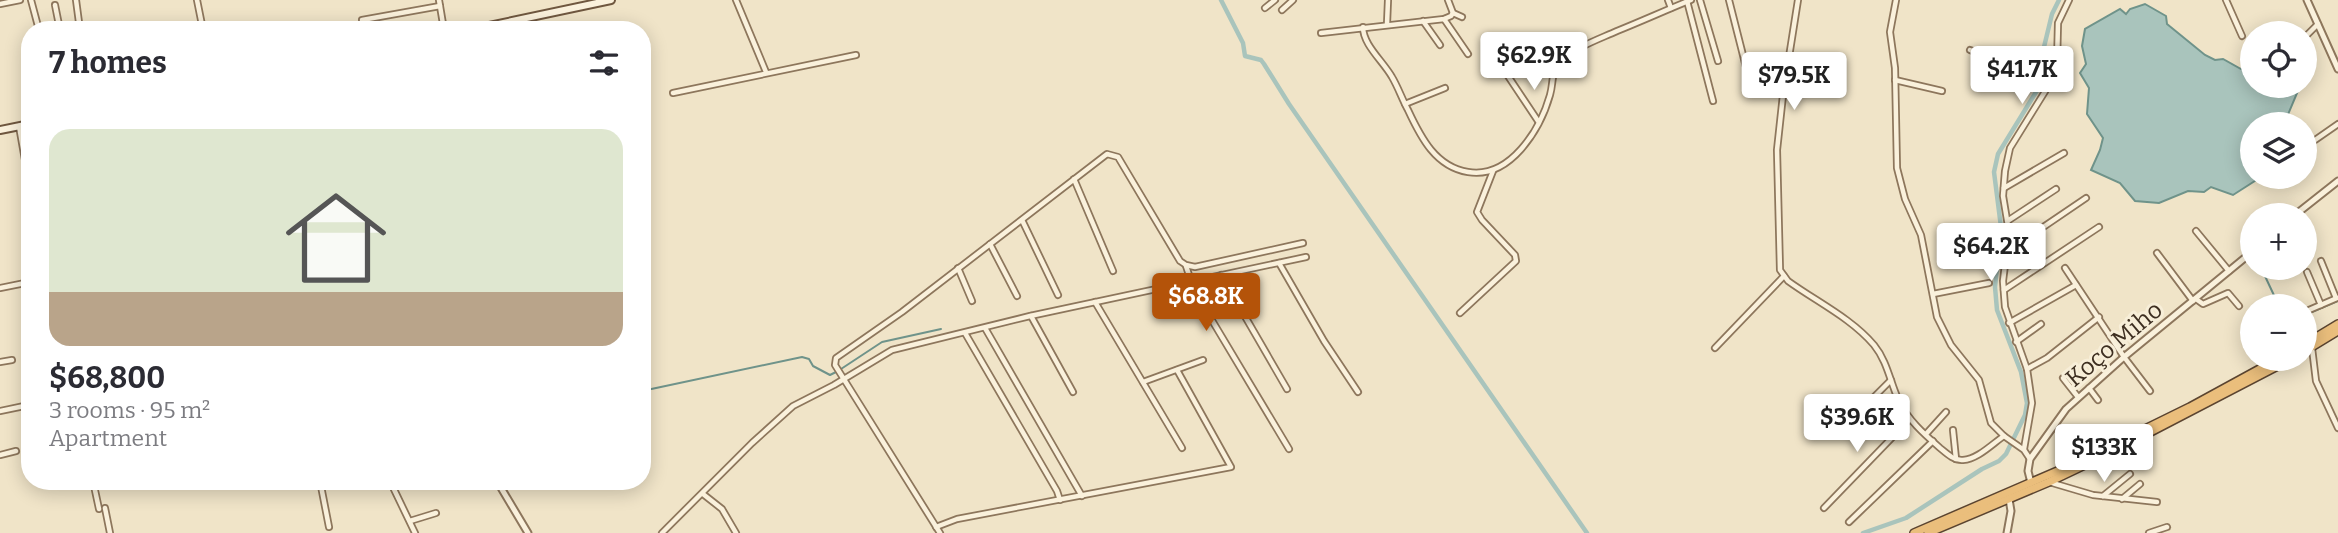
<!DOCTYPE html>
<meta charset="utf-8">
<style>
body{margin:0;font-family:Bitter,serif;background:#f7f7f7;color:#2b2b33;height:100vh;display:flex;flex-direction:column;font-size:26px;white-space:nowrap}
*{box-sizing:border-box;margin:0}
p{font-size:23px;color:#7c7c81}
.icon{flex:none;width:38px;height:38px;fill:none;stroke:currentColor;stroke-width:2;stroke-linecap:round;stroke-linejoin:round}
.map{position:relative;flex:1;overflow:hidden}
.panel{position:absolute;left:21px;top:21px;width:630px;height:469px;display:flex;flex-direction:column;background:#fff;border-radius:28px;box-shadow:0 4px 18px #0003}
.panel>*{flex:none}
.tools{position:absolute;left:2240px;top:21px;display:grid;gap:14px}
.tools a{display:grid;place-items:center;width:77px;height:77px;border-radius:50%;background:#fff;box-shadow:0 4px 18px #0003;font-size:35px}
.price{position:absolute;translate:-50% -60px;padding:0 16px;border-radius:7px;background:#fff;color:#222;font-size:23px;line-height:46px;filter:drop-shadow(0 2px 4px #0008)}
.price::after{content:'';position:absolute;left:50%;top:42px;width:21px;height:16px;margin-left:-10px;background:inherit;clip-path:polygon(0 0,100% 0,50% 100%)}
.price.active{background:#b45309;color:#fff}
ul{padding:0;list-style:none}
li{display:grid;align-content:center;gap:14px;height:371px;padding:0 28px}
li+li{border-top:2px solid #e1e1e2}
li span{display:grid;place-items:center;height:217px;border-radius:21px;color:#555}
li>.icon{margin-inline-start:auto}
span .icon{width:126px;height:126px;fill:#fffc;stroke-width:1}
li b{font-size:30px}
h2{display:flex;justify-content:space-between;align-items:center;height:84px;padding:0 28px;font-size:30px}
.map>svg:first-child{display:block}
</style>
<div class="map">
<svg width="2338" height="533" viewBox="0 0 2338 533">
<rect width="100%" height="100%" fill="#f0e4c8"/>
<path fill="#a9c4bc" stroke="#6f938a" stroke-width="2" d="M2145 4 2166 16 2167 24 2205 55 2215 60 2223 59 2241 69 2252 68V86H2300L2284 124H2252V177H2261L2233 195 2211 187 2204 192 2188 191 2159 203 2135 201 2120 183 2091 170 2100 150 2103 138 2087 114 2089 88 2080 73 2086 64 2082 46 2085 29 2120 9 2126 14 2130 9Z"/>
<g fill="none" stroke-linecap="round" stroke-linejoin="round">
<g stroke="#6f938a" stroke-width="2">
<path d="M2264 274 2279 306"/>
<path d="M2305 315 2338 301"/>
<path d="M841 369 882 342 941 329"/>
<path d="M642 391 802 357 809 359 813 366 830 375 836 372"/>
</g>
<g stroke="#a9c4bc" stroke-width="4.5">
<path d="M1221 0 1243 43 1245 56 1261 60 1264 64 1289 104 1587 533"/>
<path d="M1863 533 1906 518 1982 469 1999 461 2006 454 2025 415 2027 403 2021 372 1997 310 1995 287 2001 227 1994 172 1998 154 2049 71 2044 47 2052 14 2059 0"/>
</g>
<g stroke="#8d765c" stroke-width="8">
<g id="minor">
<path d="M31 0 39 30"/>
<path d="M76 0 80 30"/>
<path d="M197 0 203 30"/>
<path d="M439 0 444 30"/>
<path d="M736 0 766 72"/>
<path d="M1448 0 1453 13 1462 17"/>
<path d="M1668 0 1671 8"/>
<path d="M1700 0 1718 61"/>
<path d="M1729 0 1747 71"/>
<path d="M1798 0 1783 95 1777 150 1780 270 1788 281C1817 302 1851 318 1874 345 1887 361 1890 381 1898 399 1907 419 1924 434 1940 448 1946 453 1954 461 1963 460 1978 459 1992 444 2004 436"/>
<path d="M1896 0 1890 32 1895 68 1897 168 1905 199 1921 235 1937 317 1951 345 1979 380 1991 423 2004 436 2024 450 2030 459"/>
<path d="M2226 0 2242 36"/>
<path d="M1687 1 1713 101"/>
<path d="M0 4 20 0"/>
<path d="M55 5 60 30"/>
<path d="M1265 8 1275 0"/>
<path d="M1282 10 1293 0"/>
<path d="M1444 19 1468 54"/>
<path d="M362 20 440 6"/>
<path d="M1423 21 1440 45"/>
<path d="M1387 24 1388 0"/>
<path d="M1363 27C1363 45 1383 61 1392 77 1398 87 1402 99 1408 110 1421 138 1436 167 1468 172 1510 179 1540 130 1550 95 1554 81 1550 72 1562 61 1578 46 1597 40 1617 31 1642 21 1666 10 1691 0"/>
<path d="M1321 33 1444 19 1451 16 1453 13"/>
<path d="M2305 37 2318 24"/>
<path d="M1970 50 2022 71 2057 55"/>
<path d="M1508 76 1538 121"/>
<path d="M1895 80 1942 91"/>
<path d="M673 93 856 55"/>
<path d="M1405 104 1445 88"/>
<path d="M19 126 30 188"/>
<path d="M2305 147 2338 124"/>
<path d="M1074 179 1113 271"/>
<path d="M2004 188 2064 153"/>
<path d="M1022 220 1058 295"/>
<path d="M2009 220 2056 189"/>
<path d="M2196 231 2229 271"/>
<path d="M990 244 1017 296"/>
<path d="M2008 251 2086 198"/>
<path d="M2157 253 2193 301"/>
<path d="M2321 261 2336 298"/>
<path d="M1279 263 1324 341 1358 392"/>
<path d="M1186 266 1191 281 1210 317 1289 449"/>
<path d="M958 268 972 301"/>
<path d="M2065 268 2124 357 2150 391"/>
<path d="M2307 272 2321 305"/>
<path d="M1221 275 1287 389"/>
<path d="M0 288 30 282"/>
<path d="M2004 290 2099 227"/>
<path d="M1933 294 1989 283"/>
<path d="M2196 299 2203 304 2228 293 2239 306"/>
<path d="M1095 302 1182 448"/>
<path d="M2309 310 2337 298"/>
<path d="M1460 313 1516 261 1515 255 1482 220 1477 212 1493 171"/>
<path d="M1031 316 1073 392"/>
<path d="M2009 323 2076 285"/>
<path d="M985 328 1082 496"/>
<path d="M965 333 1057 491 1060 500"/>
<path d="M2016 342 2041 324"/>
<path d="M1715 348 1784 276"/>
<path d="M2312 348 2316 381 2338 428"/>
<path d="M0 362 12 360"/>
<path d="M2027 369 2047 358 2099 317"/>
<path d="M2063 378 2078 397"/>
<path d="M1143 382 1203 360"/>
<path d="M2089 388 2098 400"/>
<path d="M0 411 29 405"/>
<path d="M1858 413 1891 380"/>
<path d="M1953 430 1956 459"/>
<path d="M1926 434 1946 412"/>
<path d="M2024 449 2032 403 2027 369 2005 307 2003 281 2009 232 2003 196 2005 171 2010 148 2054 77 2057 63 2058 23 2069 0"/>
<path d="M0 455 16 451"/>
<path d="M93 481 99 509"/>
<path d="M320 481 329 527"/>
<path d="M390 481 415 533"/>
<path d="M2049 482 2093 495 2157 502"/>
<path d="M703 494 722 509 736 533"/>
<path d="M2103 496 2130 474"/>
<path d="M2122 499 2140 484"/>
<path d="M105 508 110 533"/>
<path d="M1824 508 1910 419"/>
<path d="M410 521 436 513"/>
<path d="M1849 522 1933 441"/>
<path d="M936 527 957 519 1231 467 1177 370"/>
<path d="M662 533 752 443 793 406 834 385 892 350 1030 316 1306 257"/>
<path d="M940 533 835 365 836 358 902 312 1107 154 1118 157 1180 261 1186 265 1195 267 1303 243"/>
<path d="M2149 533 2167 527"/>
</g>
</g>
<g stroke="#8d765c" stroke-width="9">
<g id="tertiary">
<path d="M2307 0 2338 69"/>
<path d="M2295 215 2338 181"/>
<path d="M497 481 528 533"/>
<path d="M2031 483 2028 471 2030 459 2066 409 2124 357 2252 252"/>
<path d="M2007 533 2011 511 2009 499"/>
</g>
</g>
<g stroke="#6f573f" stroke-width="10">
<g id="secondary">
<path d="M470 30 611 0"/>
<path d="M0 130 30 124"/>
</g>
</g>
<g stroke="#5b4430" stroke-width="10">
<g id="trunk">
<path d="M2305 344 2338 324"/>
<path d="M2305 351 2338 331"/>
<path d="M1914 533 2076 463 2190 407 2278 359"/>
<path d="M1928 533 2049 482 2114 451 2291 359"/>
</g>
</g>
<use href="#minor" stroke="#faf1dc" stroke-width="4.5"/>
<use href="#tertiary" stroke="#faf1dc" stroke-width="5"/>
<use href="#secondary" stroke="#faf1dc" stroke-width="6"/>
<use href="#trunk" stroke="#eabe7c" stroke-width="7"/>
</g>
<g text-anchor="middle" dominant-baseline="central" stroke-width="6" stroke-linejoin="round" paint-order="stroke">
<g font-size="24" fill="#3d2e20" stroke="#f7eed8">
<text transform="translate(2114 344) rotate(-40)">Koço Miho</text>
</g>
</g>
</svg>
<div class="tools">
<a><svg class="icon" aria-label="locate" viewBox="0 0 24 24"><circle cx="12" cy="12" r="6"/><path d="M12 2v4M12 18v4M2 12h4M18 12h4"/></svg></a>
<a><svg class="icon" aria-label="layers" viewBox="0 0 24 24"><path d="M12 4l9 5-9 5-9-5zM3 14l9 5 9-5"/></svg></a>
<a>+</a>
<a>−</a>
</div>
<b class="price" style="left:1534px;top:92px">$62.9K</b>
<b class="price" style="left:2022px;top:106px">$41.7K</b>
<b class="price" style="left:1794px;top:112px">$79.5K</b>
<b class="price" style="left:1991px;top:283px">$64.2K</b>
<b class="price active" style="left:1206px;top:333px">$68.8K</b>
<b class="price" style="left:1857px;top:454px">$39.6K</b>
<b class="price" style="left:2104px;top:484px">$133K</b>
<section class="panel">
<h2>7 homes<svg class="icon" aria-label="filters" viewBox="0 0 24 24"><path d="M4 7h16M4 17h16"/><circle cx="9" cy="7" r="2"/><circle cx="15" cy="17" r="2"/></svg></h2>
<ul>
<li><span style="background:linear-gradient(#dfe7d0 75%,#b9a48a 0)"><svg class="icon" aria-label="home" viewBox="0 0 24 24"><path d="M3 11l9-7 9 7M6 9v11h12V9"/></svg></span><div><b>$68,800</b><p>3 rooms · 95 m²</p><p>Apartment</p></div></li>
</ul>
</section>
</div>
